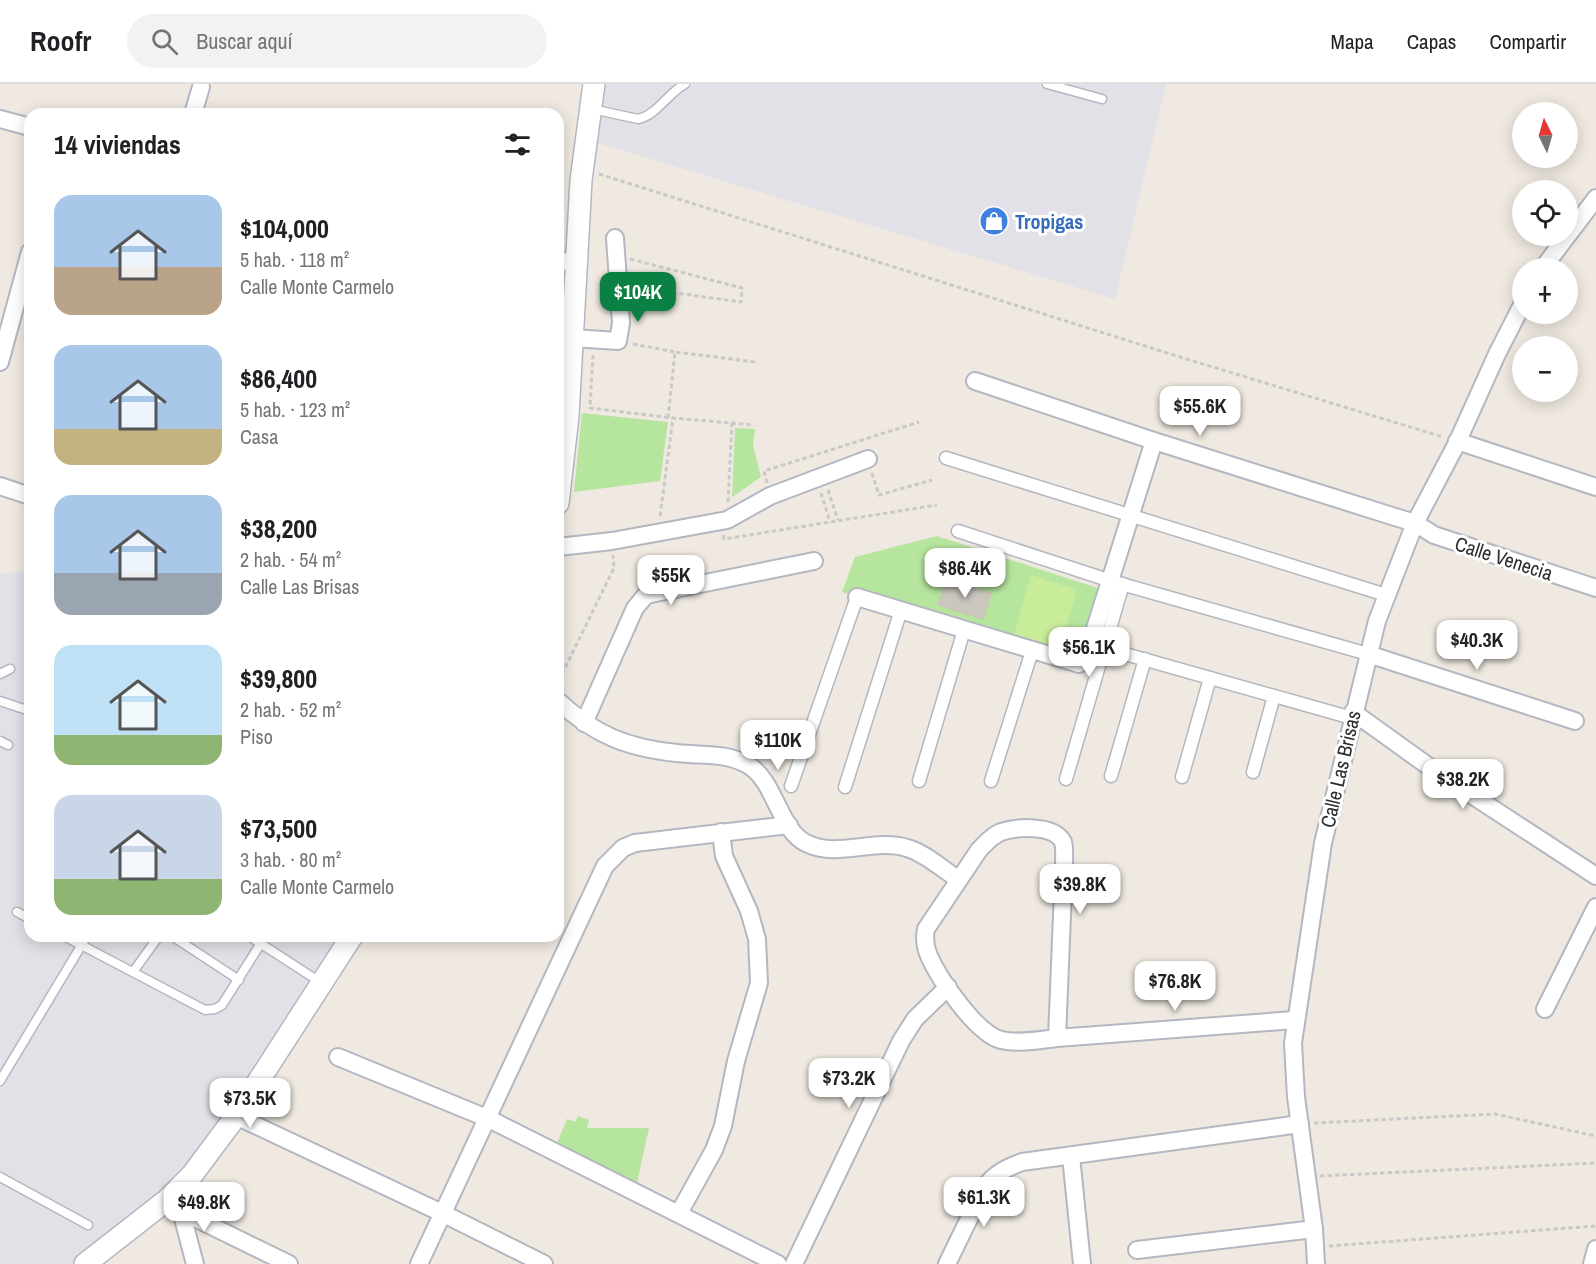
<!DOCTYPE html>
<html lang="es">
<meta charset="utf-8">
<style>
body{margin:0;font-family:"Archivo Narrow",sans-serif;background:#f2f2f2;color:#202124;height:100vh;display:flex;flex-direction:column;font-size:22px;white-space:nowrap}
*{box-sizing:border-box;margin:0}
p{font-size:20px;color:#757577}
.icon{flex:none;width:33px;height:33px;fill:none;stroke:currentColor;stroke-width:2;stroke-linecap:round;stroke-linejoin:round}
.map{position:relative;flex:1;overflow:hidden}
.drawer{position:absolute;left:24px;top:24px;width:540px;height:834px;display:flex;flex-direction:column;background:#fff;border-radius:18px;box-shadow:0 3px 15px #0003}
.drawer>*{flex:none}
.needle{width:39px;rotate:355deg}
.controls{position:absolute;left:1512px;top:18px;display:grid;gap:12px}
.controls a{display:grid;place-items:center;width:66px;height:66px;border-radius:50%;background:#fff;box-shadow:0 3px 15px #0003;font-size:30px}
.price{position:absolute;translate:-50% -51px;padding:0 14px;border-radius:12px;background:#fff;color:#222;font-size:20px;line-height:39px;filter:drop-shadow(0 2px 3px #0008)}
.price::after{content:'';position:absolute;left:50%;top:36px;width:18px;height:14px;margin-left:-9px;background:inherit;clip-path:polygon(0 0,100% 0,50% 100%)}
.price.active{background:#0b8043;color:#fff}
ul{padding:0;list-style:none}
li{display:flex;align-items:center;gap:18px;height:150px;padding:0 30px}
li span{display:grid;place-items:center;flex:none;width:168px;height:120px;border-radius:18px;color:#555}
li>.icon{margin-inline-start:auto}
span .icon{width:72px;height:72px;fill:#fffc;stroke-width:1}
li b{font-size:26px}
h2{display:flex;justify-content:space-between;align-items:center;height:72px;padding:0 30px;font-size:26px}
header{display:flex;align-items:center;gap:36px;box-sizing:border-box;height:84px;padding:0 30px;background:#fff;border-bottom:2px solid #e0e0e0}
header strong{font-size:28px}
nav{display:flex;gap:33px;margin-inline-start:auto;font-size:21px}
.search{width:420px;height:54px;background:#f2f2f2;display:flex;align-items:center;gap:15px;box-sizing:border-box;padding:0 21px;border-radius:33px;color:#757577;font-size:22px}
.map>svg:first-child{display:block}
</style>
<header>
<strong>Roofr</strong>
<div class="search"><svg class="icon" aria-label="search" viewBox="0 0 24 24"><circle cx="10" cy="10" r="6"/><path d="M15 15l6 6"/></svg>Buscar aquí</div>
<nav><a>Mapa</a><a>Capas</a><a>Compartir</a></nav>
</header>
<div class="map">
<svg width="1596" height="1180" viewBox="0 0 1596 1180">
<rect width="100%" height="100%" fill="#efe9e1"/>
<g fill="#e3e1e8">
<path d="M601 0H1166L1115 215 594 58Z"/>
<path d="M30 488V852H352L192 1091 85 1180H0V489Z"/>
</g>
<g fill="#b6e59e">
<path d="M582 329 668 338 660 397 574 408Z"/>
<path d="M735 344 755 345 753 361 761 393 732 413Z"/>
<path d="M937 452 1107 507 1087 570 1061 576 842 508 855 473Z"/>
<path d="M578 1032 589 1036 587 1044H649L637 1099 557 1059 567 1035 575 1038Z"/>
</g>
<path fill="#c9ec9a" d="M1031 491 1077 506 1058 572 1012 557Z"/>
<path fill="#cbc7bf" stroke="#cbc5ba" stroke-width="1.5" d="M946 496 991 509 983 535 938 521Z"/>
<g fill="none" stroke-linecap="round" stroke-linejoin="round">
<g stroke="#b4b7c1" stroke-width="11">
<g id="service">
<path d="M1047 0 1102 15"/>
<path d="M592 25 638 35C657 31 668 9 685 0"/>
<path d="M0 590 10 585"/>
<path d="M0 617 30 627"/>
<path d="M0 657 8 661"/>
<path d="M17 828 30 835"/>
<path d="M64 852 205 926 215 925 222 921 261 859"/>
<path d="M172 852 239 896"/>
<path d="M249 852 320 898"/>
<path d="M133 888 156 856 162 852"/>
<path d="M0 997 87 852"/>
<path d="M0 1093 88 1141"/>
</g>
</g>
<g stroke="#b4b7c1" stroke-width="15">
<g id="pedestrian">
<path d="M946 374 1386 511"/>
<path d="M958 447 1111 497 1368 570"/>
<path d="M1104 564 1352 634"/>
<path d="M1253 688 1274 612"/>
<path d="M1111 692 1145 575"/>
<path d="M1182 693 1210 594"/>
<path d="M1066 695 1123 500"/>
<path d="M919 697 964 546"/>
<path d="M991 697 1032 567"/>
<path d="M791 702 857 513"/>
<path d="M845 703 901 526"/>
</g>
</g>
<g stroke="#b4b7c1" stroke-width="20">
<g id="minor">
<path d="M193 30 201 3"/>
<path d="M0 35 30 43"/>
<path d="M1568 151 1596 114"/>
<path d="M558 175 575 181"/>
<path d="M1543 184 1567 152"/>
<path d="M558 222 573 218"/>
<path d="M572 254 618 257 621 239 615 154"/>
<path d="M0 278 30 168"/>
<path d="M975 297 1154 357 1395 433 1415 439 1434 451 1596 504"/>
<path d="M1457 357 1596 403"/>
<path d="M0 402 30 412"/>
<path d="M558 463 612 457 727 436 770 412 868 375"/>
<path d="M857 513 1079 580 1084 576 1087 570 1154 357"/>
<path d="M1368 570 1575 637"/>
<path d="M558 617C595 651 627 664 677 669 702 672 725 668 748 681 776 697 779 748 808 760 838 774 875 754 907 764 925 769 942 785 958 795"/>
<path d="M1353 628 1435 687 1596 792"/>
<path d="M584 639 635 524 646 511 814 477"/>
<path d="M1545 925 1596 823"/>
<path d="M1057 954 1064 782C1064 774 1065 765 1063 758 1054 740 1016 743 1001 748 991 752 986 759 979 766L926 845C924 855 925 863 929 872 939 895 977 950 1001 956 1018 960 1040 956 1057 954L1295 936"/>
<path d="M338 973 489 1035 778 1180"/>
<path d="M236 1032 444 1130 544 1180"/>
<path d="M1071 1072 1082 1180"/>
<path d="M167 1116 181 1127 289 1180"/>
<path d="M181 1127 195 1180"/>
<path d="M679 1129 714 1066 723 1042 736 977 759 899 757 855 749 827 724 772 721 748"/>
<path d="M1137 1166 1314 1145"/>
<path d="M419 1180 605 782 623 764 635 759 789 741"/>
<path d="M794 1180 901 957 915 935 948 903"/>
<path d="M947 1180 984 1104C994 1090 1006 1084 1022 1078L1300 1040"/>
<path d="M1316 1180 1314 1145 1296 1013 1293 959 1323 759 1377 537 1415 439 1456 361 1497 270 1522 221"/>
<path d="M1592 1180 1596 1165"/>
</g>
</g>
<g stroke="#b4b7c1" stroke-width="24">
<g id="tertiary">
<path d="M558 419 568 332 581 96 594 0"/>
<path d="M85 1180 167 1116 192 1091 236 1032 352 852"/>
</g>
</g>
<g stroke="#c9c9c9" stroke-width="3" stroke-dasharray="4.5 3" stroke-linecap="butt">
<path d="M599 90 1180 273 1443 353"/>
<path d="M630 175 742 204 741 218 633 203"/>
<path d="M633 260 675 268"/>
<path d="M593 271 590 324 673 334"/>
<path d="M668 334 675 268 755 278"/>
<path d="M872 389 879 411 932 396"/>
<path d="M767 399 764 387 919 338"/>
<path d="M828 406 838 436"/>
<path d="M821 409 830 438"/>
<path d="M728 418 732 339"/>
<path d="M660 432 673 334 754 341"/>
<path d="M723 451 724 455 937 421"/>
<path d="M562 590 614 484 613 471"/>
<path d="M1314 1039 1495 1030 1596 1052"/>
<path d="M1320 1092 1596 1079"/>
<path d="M1329 1162 1596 1142"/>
</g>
<use href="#service" stroke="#fff" stroke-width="8"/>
<use href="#pedestrian" stroke="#fff" stroke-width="12"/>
<use href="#minor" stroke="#fff" stroke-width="16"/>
<use href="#tertiary" stroke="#fff" stroke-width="21"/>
</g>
<defs>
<g id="shop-disc" transform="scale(1.5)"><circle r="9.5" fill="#3f7fe0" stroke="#fff"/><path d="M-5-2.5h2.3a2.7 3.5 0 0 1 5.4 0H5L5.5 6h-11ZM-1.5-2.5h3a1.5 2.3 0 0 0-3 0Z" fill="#fff"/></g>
</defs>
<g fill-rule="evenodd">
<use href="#shop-disc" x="994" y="137"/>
</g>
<g text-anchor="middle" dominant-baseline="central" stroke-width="6" stroke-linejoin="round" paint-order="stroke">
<g font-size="20" font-weight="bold" fill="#366cbe" stroke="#fff" text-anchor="start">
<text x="1015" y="137">Tropigas</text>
</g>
<g font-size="20" fill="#2e2e2e" stroke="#fff">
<text transform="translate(1504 474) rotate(18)">Calle Venecia</text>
<text transform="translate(1340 685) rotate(-77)">Calle Las Brisas</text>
</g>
</g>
</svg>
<div class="controls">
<a><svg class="needle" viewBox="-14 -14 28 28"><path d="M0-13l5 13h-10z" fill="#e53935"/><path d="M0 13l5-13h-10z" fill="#757577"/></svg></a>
<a><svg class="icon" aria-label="locate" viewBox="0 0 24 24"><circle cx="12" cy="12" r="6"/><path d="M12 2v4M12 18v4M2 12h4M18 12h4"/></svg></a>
<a>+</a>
<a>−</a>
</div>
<b class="price active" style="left:638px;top:239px">$104K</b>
<b class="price" style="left:1200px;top:353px">$55.6K</b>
<b class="price" style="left:965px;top:515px">$86.4K</b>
<b class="price" style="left:671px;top:522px">$55K</b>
<b class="price" style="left:1477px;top:587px">$40.3K</b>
<b class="price" style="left:1089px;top:594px">$56.1K</b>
<b class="price" style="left:778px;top:687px">$110K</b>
<b class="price" style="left:1463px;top:726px">$38.2K</b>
<b class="price" style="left:1080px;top:831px">$39.8K</b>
<b class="price" style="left:1175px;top:928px">$76.8K</b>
<b class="price" style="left:849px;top:1025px">$73.2K</b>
<b class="price" style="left:250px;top:1045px">$73.5K</b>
<b class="price" style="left:984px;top:1144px">$61.3K</b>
<b class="price" style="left:204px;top:1149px">$49.8K</b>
<section class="drawer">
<h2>14 viviendas<svg class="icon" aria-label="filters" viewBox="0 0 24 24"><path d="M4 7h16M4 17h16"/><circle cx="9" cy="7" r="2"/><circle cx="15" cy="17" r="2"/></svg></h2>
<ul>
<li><span style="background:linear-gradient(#a9c7e8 60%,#b9a48a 0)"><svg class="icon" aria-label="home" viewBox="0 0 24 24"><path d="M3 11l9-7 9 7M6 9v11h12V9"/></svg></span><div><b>$104,000</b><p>5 hab. · 118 m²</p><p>Calle Monte Carmelo</p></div></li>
<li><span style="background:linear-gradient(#a9c7e8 70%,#c2b280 0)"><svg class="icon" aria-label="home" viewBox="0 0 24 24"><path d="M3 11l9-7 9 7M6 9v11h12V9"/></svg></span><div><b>$86,400</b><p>5 hab. · 123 m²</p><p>Casa</p></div></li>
<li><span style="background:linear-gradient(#a9c7e8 65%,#9aa5b1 0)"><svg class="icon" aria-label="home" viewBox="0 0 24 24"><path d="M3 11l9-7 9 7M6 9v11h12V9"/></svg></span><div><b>$38,200</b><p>2 hab. · 54 m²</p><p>Calle Las Brisas</p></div></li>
<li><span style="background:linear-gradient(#bfe0f5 75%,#8fb573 0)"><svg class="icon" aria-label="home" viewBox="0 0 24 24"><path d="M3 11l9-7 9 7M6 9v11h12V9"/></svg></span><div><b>$39,800</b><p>2 hab. · 52 m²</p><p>Piso</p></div></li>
<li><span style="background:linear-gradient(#c9d6e8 70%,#8fb573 0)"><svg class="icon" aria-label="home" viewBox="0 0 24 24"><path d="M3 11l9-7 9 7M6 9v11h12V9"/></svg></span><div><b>$73,500</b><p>3 hab. · 80 m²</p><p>Calle Monte Carmelo</p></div></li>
</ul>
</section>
</div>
